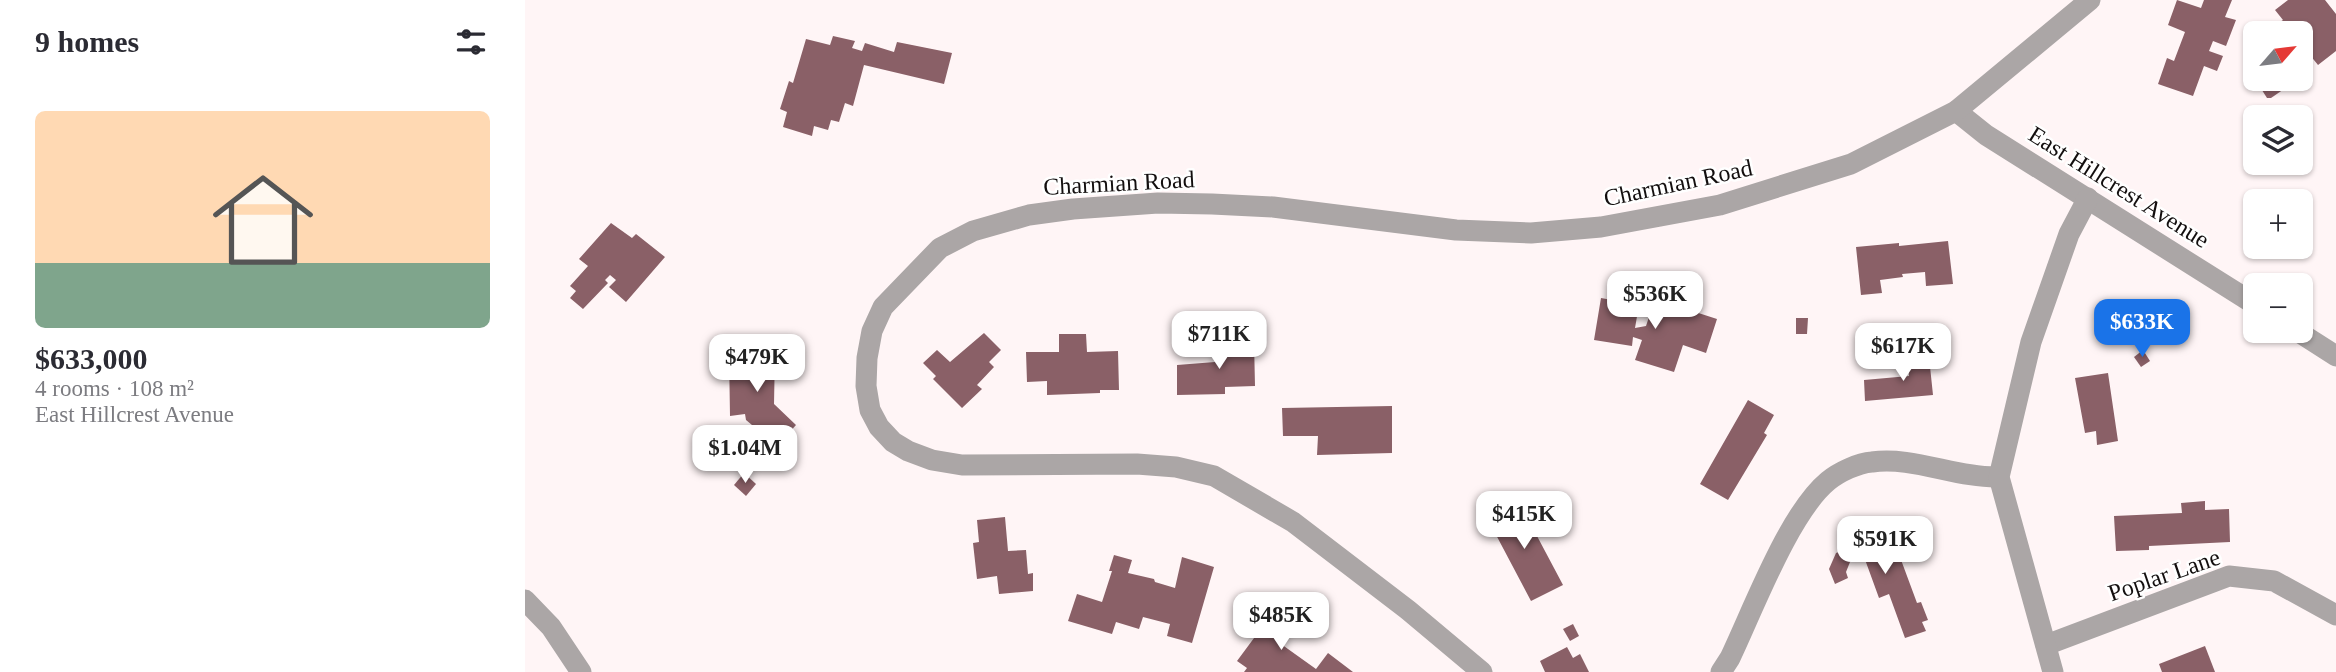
<!DOCTYPE html>
<meta charset="utf-8">
<style>
body{margin:0;font-family:"Times New Roman",serif;background:#f7f7f7;color:#2b2b33;height:100vh;display:flex;flex-direction:column;font-size:26px;white-space:nowrap}
*{box-sizing:border-box;margin:0}
p{font-size:23px;color:#7c7c81}
.icon{flex:none;width:38px;height:38px;fill:none;stroke:currentColor;stroke-width:2;stroke-linecap:round;stroke-linejoin:round}
.map{position:relative;flex:1;overflow:hidden}
.sheet{display:flex;flex-direction:column;background:#fff;width:525px}
.sheet>*{flex:none}
.needle{width:46px;rotate:62deg}
.buttons{position:absolute;left:1718px;top:21px;display:grid;gap:14px}
.buttons a{display:grid;place-items:center;width:70px;height:70px;border-radius:10px;background:#fff;box-shadow:0 2px 5px #0004;font-size:35px}
.price{position:absolute;translate:-50% -60px;padding:0 16px;border-radius:14px;background:#fff;color:#222;font-size:23px;line-height:46px;filter:drop-shadow(0 2px 4px #0008)}
.price::after{content:'';position:absolute;left:50%;top:42px;width:21px;height:16px;margin-left:-10px;background:inherit;clip-path:polygon(0 0,100% 0,50% 100%)}
.price.active{background:#1a73e8;color:#fff}
ul{padding:0;list-style:none}
li{display:grid;align-content:center;gap:14px;height:371px;padding:0 35px}
li+li{border-top:2px solid #e1e1e2}
li span{display:grid;place-items:center;height:217px;border-radius:10px;color:#555}
li>.icon{margin-inline-start:auto}
span .icon{width:126px;height:126px;fill:#fffc;stroke-width:1}
li b{font-size:30px}
h2{display:flex;justify-content:space-between;align-items:center;height:84px;padding:0 35px;font-size:30px}
main{display:flex;flex:1;min-height:0}
.map>svg:first-child{display:block}
</style>
<main>
<section class="sheet">
<h2>9 homes<svg class="icon" aria-label="filters" viewBox="0 0 24 24"><path d="M4 7h16M4 17h16"/><circle cx="9" cy="7" r="2"/><circle cx="15" cy="17" r="2"/></svg></h2>
<ul>
<li><span style="background:linear-gradient(#ffd9b3 70%,#7fa58c 0)"><svg class="icon" aria-label="home" viewBox="0 0 24 24"><path d="M3 11l9-7 9 7M6 9v11h12V9"/></svg></span><div><b>$633,000</b><p>4 rooms · 108 m²</p><p>East Hillcrest Avenue</p></div></li>
</ul>
</section>
<div class="map">
<svg width="1811" height="672" viewBox="0 0 1811 672">
<rect width="100%" height="100%" fill="#fff5f6"/>
<g fill="#8a6067">
<path d="M1652 0 1676 8 1679 0H1707L1700 17 1711 20 1701 46 1688 41 1684 51 1698 56 1692 71 1679 66 1668 96 1633 84 1642 58 1649 61 1660 32 1643 25Z"/>
<path d="M1763 0H1800L1811 14V51L1793 65 1776 44V33H1764L1755 22 1758 20 1750 10Z"/>
<path d="M308 36 330 41 327 48 337 51 340 43 369 52 372 42 427 53 419 84 339 65 328 106 320 103 314 122 306 120 303 130 289 126 287 136 258 127 262 112 255 109 264 81 268 83 281 39 305 45Z"/>
<path d="M1736 79H1756L1762 87 1746 98H1742L1735 87Z"/>
<path d="M86 223 107 238 111 234 140 257 101 302 84 287 91 280 85 275 80 280 83 283 58 309 45 298 51 291 45 286 63 266 54 259Z"/>
<path d="M1423 241 1428 284 1401 286 1400 272 1377 274 1378 277 1355 280 1357 293 1336 295 1331 247 1374 243V246Z"/>
<path d="M1076 298 1114 305 1110 328 1121 326 1130 299 1192 319 1181 353 1158 345 1149 372 1110 360 1117 340 1108 337 1107 346 1069 340Z"/>
<path d="M1271 318H1283L1282 334H1271Z"/>
<path d="M459 333 476 350 464 362 469 367 452 385 457 389 437 408 408 379 411 376 398 363 412 350 425 362Z"/>
<path d="M534 334H561L562 352 593 351 594 390H575V393L522 395V381L502 382 501 352H534Z"/>
<path d="M729 341 730 386 700 387V394L652 395V365L690 362V343Z"/>
<path d="M1618 350 1625 361 1616 367 1609 357Z"/>
<path d="M250 352 249 404 271 425 252 446 221 420 220 414 205 416 204 353Z"/>
<path d="M1404 357 1408 395 1340 401 1339 380 1384 376 1383 359Z"/>
<path d="M1583 373 1593 441 1572 445 1571 431 1560 433 1550 378Z"/>
<path d="M1223 400 1249 415 1239 433 1242 435 1203 500 1175 484Z"/>
<path d="M867 406V453L792 455 793 436H758L757 408Z"/>
<path d="M219 473 231 484 221 496 209 485Z"/>
<path d="M1680 501V510L1704 509 1705 542 1624 546V550L1591 551 1589 516 1657 513 1656 503Z"/>
<path d="M979 504 983 511 995 504 1038 585 1006 601 960 514Z"/>
<path d="M480 517 483 551 501 550 503 574 508 573V591L474 594 472 576 452 579 448 543 454 542 452 520Z"/>
<path d="M1362 522 1392 603 1396 602 1403 620 1397 622 1401 631 1380 638 1364 594 1354 598 1338 554 1325 562 1321 572 1323 578 1310 584 1304 569 1311 553 1316 551 1314 547 1321 545 1323 548 1328 549 1342 544 1337 531Z"/>
<path d="M589 555 607 560 603 573 629 579 630 582 650 588 657 557 689 567 667 643 642 636 645 624 618 617 614 629 591 622 587 634 543 621 552 594 577 602 587 571H584Z"/>
<path d="M749 611 770 626 756 644 791 669 803 653 828 672H719L722 668 712 661Z"/>
<path d="M1048 624 1054 636 1045 641 1038 629Z"/>
<path d="M1680 646 1690 672H1637L1634 664Z"/>
<path d="M1042 647 1048 658 1055 654 1064 672H1020L1015 661Z"/>
</g>
<g fill="none" stroke-linecap="round" stroke-linejoin="round">
<g stroke="#aba6a6" stroke-width="21">
<path d="M1431 111 1461 135 1731 305"/>
<path d="M1772 331 1811 356"/>
<path d="M0 600 26 627 56 672"/>
<path d="M1521 645 1704 576 1749 581 1811 615"/>
<path d="M957 672 883 610 768 522 689 476 651 467 612 464 437 465 407 460 383 451 368 442 354 427 345 410 341 386 342 358 347 331 358 307 415 248 448 231 504 215 548 209 633 203 687 204 748 207 931 230 1006 233 1076 227 1195 205 1326 164 1431 111 1565 0"/>
<path d="M1196 672 1205 658C1228 610 1264 513 1303 481 1314 472 1333 463 1347 462 1387 456 1432 478 1474 477"/>
<path d="M1528 672 1474 477 1506 342 1544 234 1563 198"/>
</g>
</g>
<g text-anchor="middle" dominant-baseline="central" stroke-width="5" stroke-linejoin="round" paint-order="stroke">
<g font-size="24" fill="#130f0f" stroke="#fff">
<text transform="translate(594 183) rotate(-3)">Charmian Road</text>
<text transform="translate(1153 183) rotate(-12)">Charmian Road</text>
<text transform="translate(1594 187) rotate(32)">East Hillcrest Avenue</text>
<text transform="translate(1639 575) rotate(-19)">Poplar Lane</text>
</g>
</g>
</svg>
<div class="buttons">
<a><svg class="needle" viewBox="-14 -14 28 28"><path d="M0-13l5 13h-10z" fill="#e53935"/><path d="M0 13l5-13h-10z" fill="#7c7c81"/></svg></a>
<a><svg class="icon" aria-label="layers" viewBox="0 0 24 24"><path d="M12 4l9 5-9 5-9-5zM3 14l9 5 9-5"/></svg></a>
<a>+</a>
<a>−</a>
</div>
<b class="price" style="left:1130px;top:331px">$536K</b>
<b class="price active" style="left:1617px;top:359px">$633K</b>
<b class="price" style="left:694px;top:371px">$711K</b>
<b class="price" style="left:1378px;top:383px">$617K</b>
<b class="price" style="left:232px;top:394px">$479K</b>
<b class="price" style="left:220px;top:485px">$1.04M</b>
<b class="price" style="left:999px;top:551px">$415K</b>
<b class="price" style="left:1360px;top:576px">$591K</b>
<b class="price" style="left:756px;top:652px">$485K</b>
</div>
</main>
